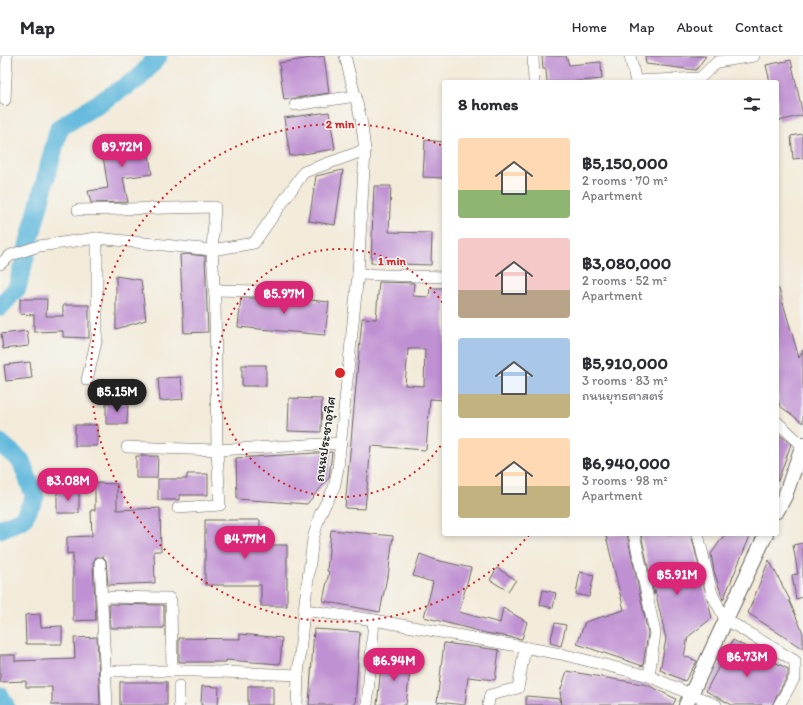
<!DOCTYPE html>
<meta charset="utf-8">
<style>
body{margin:0;font-family:Itim,"Playpen Sans Thai",sans-serif;background:#f7f7f7;color:#2b2b33;height:100vh;display:flex;flex-direction:column;font-size:15px;white-space:nowrap}
*{box-sizing:border-box;margin:0}
p{font-size:13px;color:#7c7c81}
.icon{flex:none;width:22px;height:22px;fill:none;stroke:currentColor;stroke-width:2;stroke-linecap:round;stroke-linejoin:round}
.map{position:relative;flex:1;overflow:hidden}
.side{position:absolute;left:442px;top:24px;width:337px;height:456px;display:flex;flex-direction:column;background:#fff;border-radius:4px;box-shadow:0 2px 6px #0003}
.side>*{flex:none}
.price{position:absolute;translate:-50% -34px;padding:0 9px;border-radius:14px;background:#db2777;color:#fff;font-size:13px;line-height:26px;filter:drop-shadow(0 1px 2px #0008)}
.price::after{content:'';position:absolute;left:50%;top:24px;width:12px;height:9px;margin-left:-6px;background:inherit;clip-path:polygon(0 0,100% 0,50% 100%)}
.price.on{background:#222;color:#fff}
ul{padding:0;list-style:none}
li{display:flex;align-items:center;gap:12px;height:100px;padding:0 16px}
li span{display:grid;place-items:center;flex:none;width:112px;height:80px;border-radius:4px;color:#555}
li>.icon{margin-inline-start:auto}
span .icon{width:48px;height:48px;fill:#fffc;stroke-width:1}
li b{font-size:17px}
h2{display:flex;justify-content:space-between;align-items:center;height:48px;padding:0 16px;font-size:17px}
header{display:flex;align-items:center;gap:24px;box-sizing:border-box;height:56px;padding:0 20px;background:#fff;border-bottom:1px solid #e1e1e2}
header strong{font-size:19px}
nav{display:flex;gap:22px;margin-inline-start:auto;font-size:14px}
.map>svg:first-child{display:block}
</style>
<header>
<strong>Map</strong>
<nav><a>Home</a><a>Map</a><a>About</a><a>Contact</a></nav>
</header>
<div class="map">
<svg width="803" height="649" viewBox="0 0 803 649">
<rect width="100%" height="100%" fill="#f6f6f2"/>
<filter id="ink" filterUnits="userSpaceOnUse"><feTurbulence type="fractalNoise" baseFrequency=".025" numOctaves="2"/><feDisplacementMap in="SourceGraphic" scale="8" xChannelSelector="R" yChannelSelector="G"/><feConvolveMatrix kernelMatrix="1 2 1 2 8 2 1 2 1" color-interpolation-filters="sRGB"/></filter>
<filter id="wash" filterUnits="userSpaceOnUse"><feTurbulence type="fractalNoise" baseFrequency=".012" numOctaves="4" result="noise"/><feDisplacementMap in="SourceGraphic" scale="16" xChannelSelector="R" yChannelSelector="G"/><feGaussianBlur stdDeviation="0.9" result="paint"/><feColorMatrix in="noise" values="0 0 0 0 0 0 0 0 0 0 0 0 0 0 0 0 0 1.4 0 .05"/><feComposite in="paint" operator="in"/></filter>
<g filter="url(#wash)">
<rect width="100%" height="100%" fill="#f3ebda"/>
<g fill="none" stroke-linecap="round" stroke-linejoin="round">
<g stroke="#5fb8dc" stroke-width="19">
<path d="M0 251 17 232 59 72 139 22 158 0"/>
<path d="M0 387 21 405 35 441 23 463 0 473"/>
<path d="M0 640 5 649"/>
</g>
</g>
<g id="blocks">
<g fill="#bf90d2" fill-rule="evenodd">
<path d="M324 0 329 37 284 44 279 7Z"/>
<path d="M542 0H566L569 9 601 6 602 23 569 26H547L546 13H543Z"/>
<path d="M645 0H706L696 14 646 8Z"/>
<path d="M791 4 803 59 779 65 777 55V26H770L766 9Z"/>
<path d="M329 56 335 93 290 100 284 62Z"/>
<path d="M803 78V102L793 103 791 80Z"/>
<path d="M146 80 152 118 123 122 128 146 91 147 88 135 108 132 101 87Z"/>
<path d="M425 84 444 86V122L423 121Z"/>
<path d="M343 114 335 169 309 165 316 120Z"/>
<path d="M374 130H391L389 176 432 177 431 209 371 207Z"/>
<path d="M186 198 205 200 208 276 184 277 180 199Z"/>
<path d="M116 220 141 224 146 264 116 273Z"/>
<path d="M379 226 414 227 413 240 429 241 430 232H444V344L430 343 426 394 371 390 365 453 345 452 362 262 376 263ZM408 293H425L424 330 405 329Z"/>
<path d="M777 233H779L799 302 803 294V367L780 350 777 338Z"/>
<path d="M263 239 329 246 325 279 238 271 241 242H257Z"/>
<path d="M20 243H47L46 260H63V249H89V282L63 281V275L34 276V259L20 258Z"/>
<path d="M27 275 29 290 3 293 1 278Z"/>
<path d="M30 306 32 322 6 325 4 309Z"/>
<rect x="242" y="309" width="24" height="21"/>
<path d="M181 321 183 343 160 345 158 322Z"/>
<path d="M289 342 322 343 321 376 288 375Z"/>
<path d="M106 347H128L127 368H106Z"/>
<rect x="75" y="369" width="22" height="21"/>
<path d="M777 377 791 388 778 425H777Z"/>
<path d="M332 396 329 422 307 448 237 443 236 402Z"/>
<path d="M136 400H158L157 422H136Z"/>
<path d="M187 418H208V439H179V444H158V423H187Z"/>
<path d="M95 427 117 428V454L160 452 161 495H154L155 527 108 529 106 504 103 501H96L93 507 96 564 73 565V497L67 498V481L92 480 91 454H95Z"/>
<path d="M57 435 79 436V457H57Z"/>
<path d="M205 464H260V489H287V550H261V529H205Z"/>
<path d="M331 474 393 480 388 521H387L380 556 323 545 329 516 327 515Z"/>
<path d="M623 478H627L648 577 643 610 577 588 585 566 624 554 606 480Z"/>
<path d="M641 478H691L712 562 688 581 684 600 697 605 685 625 660 614 666 583 655 534 654 539Z"/>
<path d="M725 478H751L723 544 714 515 711 498Z"/>
<path d="M803 487V541L796 543 792 519 798 518 793 489Z"/>
<path d="M420 498 436 504 471 512 459 556 500 567 503 552 527 566 522 583 486 577 424 561 433 526 413 520Z"/>
<path d="M769 504 790 544H789L803 577V593L748 557Z"/>
<path d="M497 512 516 524 508 535 490 524Z"/>
<path d="M580 516 594 519 589 541 576 538Z"/>
<path d="M543 534 556 537 553 552 540 549Z"/>
<path d="M109 548 164 549V572H110Z"/>
<path d="M40 558 41 571 62 570V588H26L25 559Z"/>
<path d="M555 567 566 569 561 590 550 587Z"/>
<path d="M314 573 360 576 355 649H309Z"/>
<path d="M240 578 282 582 280 608 226 604V606H179V582L240 583Z"/>
<path d="M97 581 100 649H52V631H26V625L0 626V599H15V605L75 603 74 582Z"/>
<path d="M733 584 788 613V619L772 649H732L706 635Z"/>
<path d="M444 587 499 594 495 624 468 621 465 649 437 646Z"/>
<path d="M382 602 411 605 406 649H377Z"/>
<path d="M567 615 648 629 676 643 673 649H562L560 636Z"/>
<rect x="120" y="626" width="47" height="23"/>
<path d="M202 630 219 631 218 649H201Z"/>
<rect x="248" y="630" width="25" height="19"/>
<path d="M526 640 561 643 560 649H526Z"/>
</g>
</g>
</g>
<g filter="url(#ink)">
<use href="#blocks" fill-opacity="0" stroke="#67645e" stroke-width="1"/>
<g fill="none" stroke-linecap="round" stroke-linejoin="round">
<g stroke="#67645e" stroke-width="12">
<g id="minor">
<path d="M533 0 534 26"/>
<path d="M630 0 636 26"/>
<path d="M636 25 700 22 717 6 754 0"/>
<path d="M5 44 7 0"/>
<path d="M295 49 356 40"/>
<path d="M78 154 215 151 212 194 215 243 217 394 220 449 178 452"/>
<path d="M0 208 11 199 39 190 97 182 212 194 254 187 304 116 365 94"/>
<path d="M358 218 444 221"/>
<path d="M214 234 257 235"/>
<path d="M87 324 97 282V182"/>
<path d="M777 366 802 389"/>
<path d="M127 391 217 394 341 387"/>
<path d="M634 478 655 577 649 620"/>
<path d="M698 478 712 538 725 563 795 605V621L779 649"/>
<path d="M100 507 107 649"/>
<path d="M102 541 169 542 171 545 172 615"/>
<path d="M304 554 374 564 561 598 649 620 716 649"/>
<path d="M106 615H194L298 619"/>
<path d="M179 649V630"/>
<path d="M297 649 298 619 304 554 313 483 320 458 334 432 338 412 358 218 365 94 361 63 345 0"/>
<path d="M367 649 374 564"/>
<path d="M488 649 490 639 518 632 525 592"/>
</g>
</g>
<g stroke="#67645e" stroke-width="16">
<g id="tertiary">
<path d="M777 455 785 440 803 388"/>
<path d="M686 649 766 478"/>
</g>
</g>
<use href="#minor" stroke="#fff" stroke-width="11"/>
<use href="#tertiary" stroke="#fff" stroke-width="14"/>
</g>
</g>
<g fill="none" stroke="#d62828" stroke-width="2" stroke-dasharray="2 4">
<path d="M444 385A124 124 0 1 1 444 249"/>
<path d="M529 479A249 249 0 1 1 443 90"/>
</g>
<g text-anchor="middle" dominant-baseline="central" stroke-width="3" stroke-linejoin="round" paint-order="stroke">
<g font-size="14" fill="#1c1c1c" stroke="#f6f6f2">
<text transform="translate(325 383) rotate(-82)">ถนนประชาอุทิศ</text>
</g>
</g>
<circle cx="340" cy="317" r="6" fill="#d62828" stroke="#f6f6f2" stroke-width="2"/>
<g font-size="12" text-anchor="middle" font-weight="bold" fill="#d62828" stroke="#f6f6f2" stroke-width="3" stroke-linejoin="round" paint-order="stroke">
<text x="340" y="72">2 min</text>
<text x="392" y="209">1 min</text>
</g>
</svg>
<b class="price" style="left:122px;top:112px">฿9.72M</b>
<b class="price" style="left:284px;top:259px">฿5.97M</b>
<b class="price on" style="left:117px;top:357px">฿5.15M</b>
<b class="price" style="left:68px;top:446px">฿3.08M</b>
<b class="price" style="left:245px;top:504px">฿4.77M</b>
<b class="price" style="left:677px;top:540px">฿5.91M</b>
<b class="price" style="left:747px;top:622px">฿6.73M</b>
<b class="price" style="left:394px;top:626px">฿6.94M</b>
<section class="side">
<h2>8 homes<svg class="icon" aria-label="filters" viewBox="0 0 24 24"><path d="M4 7h16M4 17h16"/><circle cx="9" cy="7" r="2"/><circle cx="15" cy="17" r="2"/></svg></h2>
<ul>
<li><span style="background:linear-gradient(#ffd9b3 65%,#8fb573 0)"><svg class="icon" aria-label="home" viewBox="0 0 24 24"><path d="M3 11l9-7 9 7M6 9v11h12V9"/></svg></span><div><b>฿5,150,000</b><p>2 rooms · 70 m²</p><p>Apartment</p></div></li>
<li><span style="background:linear-gradient(#f6c9c9 65%,#b9a48a 0)"><svg class="icon" aria-label="home" viewBox="0 0 24 24"><path d="M3 11l9-7 9 7M6 9v11h12V9"/></svg></span><div><b>฿3,080,000</b><p>2 rooms · 52 m²</p><p>Apartment</p></div></li>
<li><span style="background:linear-gradient(#a9c7e8 70%,#c2b280 0)"><svg class="icon" aria-label="home" viewBox="0 0 24 24"><path d="M3 11l9-7 9 7M6 9v11h12V9"/></svg></span><div><b>฿5,910,000</b><p>3 rooms · 83 m²</p><p>ถนนยุทธศาสตร์</p></div></li>
<li><span style="background:linear-gradient(#ffd9b3 60%,#c2b280 0)"><svg class="icon" aria-label="home" viewBox="0 0 24 24"><path d="M3 11l9-7 9 7M6 9v11h12V9"/></svg></span><div><b>฿6,940,000</b><p>3 rooms · 98 m²</p><p>Apartment</p></div></li>
</ul>
</section>
</div>
